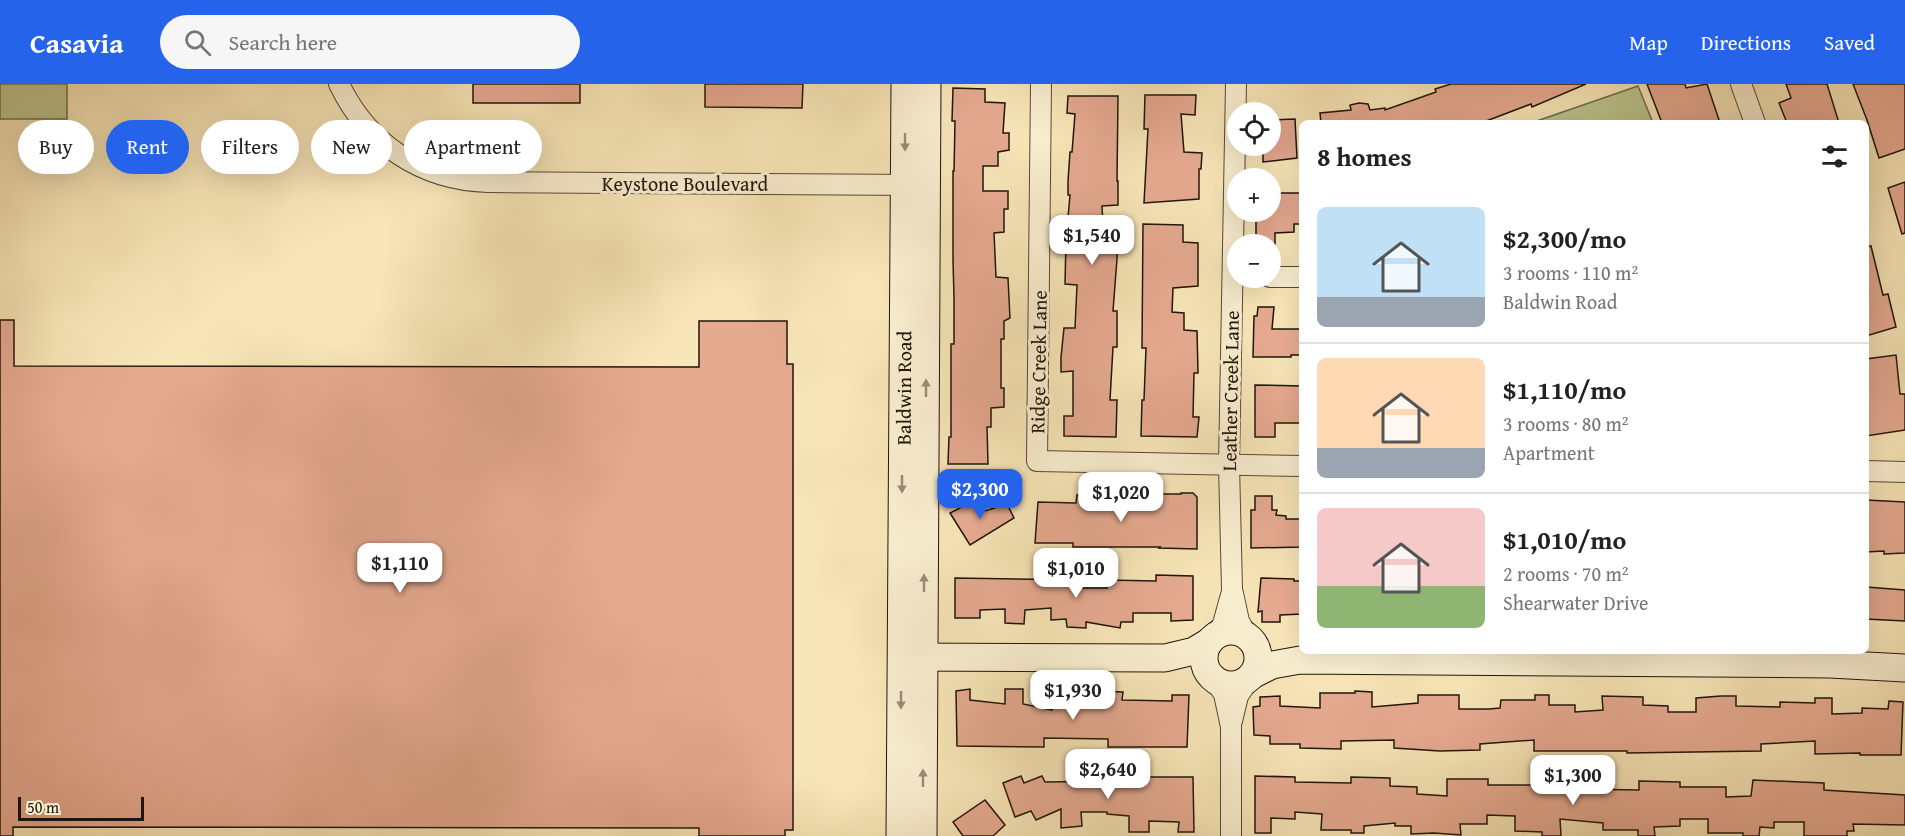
<!DOCTYPE html>
<meta charset="utf-8">
<style>
body{margin:0;font-family:"Gentium Book Plus",serif;background:#f6f6f6;color:#222;height:100vh;display:flex;flex-direction:column;font-size:22px;white-space:nowrap}
*{box-sizing:border-box;margin:0}
p{font-size:20px;color:#767676}
.icon{flex:none;width:33px;height:33px;fill:none;stroke:currentColor;stroke-width:2;stroke-linecap:round;stroke-linejoin:round}
.map{position:relative;flex:1;overflow:hidden}
.panel{position:absolute;left:1299px;top:36px;width:570px;height:534px;display:flex;flex-direction:column;background:#fff;border-radius:9px;box-shadow:0 6px 24px #0002}
.panel>*{flex:none}
.guide{position:absolute;left:18px;top:36px;width:570px;height:54px;display:flex;gap:12px}
.tools{position:absolute;left:1227px;top:18px;display:grid;gap:12px}
.tools a{display:grid;place-items:center;width:54px;height:54px;border-radius:50%;background:#fff;box-shadow:0 6px 24px #0002;font-size:30px}
.scale{position:absolute;left:18px;bottom:15px;width:126px;box-sizing:border-box;padding-left:6px;border:3px solid #1f150b;border-top:0;font-size:16px;line-height:21px;white-space:nowrap;color:#1f150b;-webkit-text-stroke:4px #faefd1;paint-order:stroke}
.price{position:absolute;translate:-50% -51px;padding:0 14px;border-radius:12px;background:#fff;color:#222;font-size:20px;line-height:39px;filter:drop-shadow(0 2px 3px #0008)}
.price::after{content:'';position:absolute;left:50%;top:36px;width:18px;height:14px;margin-left:-9px;background:inherit;clip-path:polygon(0 0,100% 0,50% 100%)}
.price.current{background:#2563eb;color:#fff}
ul{padding:0;list-style:none}
li{display:flex;align-items:center;gap:18px;height:150px;padding:0 18px}
li+li{border-top:2px solid #e0e0e0}
li span{display:grid;place-items:center;flex:none;width:168px;height:120px;border-radius:9px;color:#555}
li>.icon{margin-inline-start:auto}
span .icon{width:72px;height:72px;fill:#fffc;stroke-width:1}
li b{font-size:26px}
h2{display:flex;justify-content:space-between;align-items:center;height:72px;padding:0 18px;font-size:26px}
.tag{padding:0 21px;border-radius:27px;background:#fff;box-shadow:0 6px 24px #0002;font-size:21px;line-height:54px}
.tag.current{background:#2563eb;color:#fff}
header{display:flex;align-items:center;gap:36px;box-sizing:border-box;height:84px;padding:0 30px;background:#2563eb;color:#fff}
header strong{font-size:28px}
nav{display:flex;gap:33px;margin-inline-start:auto;font-size:21px}
.search{width:420px;height:54px;background:#f6f6f6;display:flex;align-items:center;gap:15px;box-sizing:border-box;padding:0 21px;border-radius:33px;color:#767676;font-size:22px}
.map>svg:first-child{display:block}
</style>
<header>
<strong>Casavia</strong>
<div class="search"><svg class="icon" aria-label="search" viewBox="0 0 24 24"><circle cx="10" cy="10" r="6"/><path d="M15 15l6 6"/></svg>Search here</div>
<nav><a>Map</a><a>Directions</a><a>Saved</a></nav>
</header>
<div class="map">
<svg width="1905" height="752" viewBox="0 0 1905 752">
<rect width="100%" height="100%" fill="#f8e6b8"/>
<filter id="stains"><feTurbulence type="fractalNoise" baseFrequency=".00333" numOctaves="4"/><feColorMatrix values="0 0 0 0 .2 0 0 0 0 .09 0 0 0 0 .02 0 0 0 .5 -.17"/></filter>
<radialGradient id="worn" r=".72"><stop offset=".6" stop-color="#630" stop-opacity="0"/><stop offset="1" stop-color="#630" stop-opacity=".3"/></radialGradient>
<g fill="#bdc58f" stroke="#6e6d4d" stroke-width="1.5">
<rect x="0" y="0" width="67" height="35"/>
<path d="M1638 2 1653 39H1531Z"/>
</g>
<g fill="#e6aa91" stroke="#1f150b" stroke-width="1.5">
<rect x="473" y="0" width="107" height="19"/>
<path d="M705 0H803L802 24 705 23Z"/>
<path d="M1451 0H1586L1532 23 1531 20 1481 39H1321L1320 29 1351 26 1350 21 1359 19 1368 20 1370 26 1385 24V26L1436 8 1435 5Z"/>
<path d="M1647 0H1685L1686 4 1707 0 1720 39H1662Z"/>
<path d="M1786 0H1827L1839 39H1787L1779 19 1791 14Z"/>
<path d="M1853 0H1905V65L1879 74 1867 36Z"/>
<path d="M953 4 985 5V18L1005 19 1003 49H1009V66L998 68V82H983V107H1008V125H1004V148L994 149 996 193 1008 194 1010 234 1004 237V255H1001V304H1004V323L991 324V343H987L988 380H948L949 353H951V260H954V213L953 177V87H954L955 37H952Z"/>
<path d="M1145 11H1196L1195 31 1181 30 1184 68 1202 69 1201 85H1199V115L1144 119 1148 45H1144Z"/>
<path d="M1068 12H1118L1117 97H1118V121L1102 122 1103 140H1118L1117 175 1113 227H1117V263H1113L1110 316H1117L1116 353 1064 352V332H1073V287L1061 288V273L1064 244H1075L1077 201 1065 200 1066 156 1070 111H1068V97L1070 68H1072L1075 30 1067 29Z"/>
<path d="M1295 35 1297 74 1263 78V62H1270V36Z"/>
<path d="M1905 98V149L1902 150 1888 104Z"/>
<path d="M1270 109H1302V140H1294V148L1275 149V160H1256V128H1270Z"/>
<path d="M1143 140 1183 141V158L1198 159V202L1173 204 1172 228 1184 229V246L1197 247 1198 289H1194L1193 333H1199L1197 353 1141 352 1142 316H1144L1146 264H1142Z"/>
<path d="M1871 162 1883 211 1888 210 1896 243 1866 252V163Z"/>
<path d="M1258 223H1274L1272 245H1302V271H1291V273H1253L1254 232H1257Z"/>
<path d="M0 236H14V282L699 283V237H787V280H793V746H785V752H699V744L13 743V752H0Z"/>
<path d="M1896 271 1900 310H1905V346L1866 352V335H1868L1866 275Z"/>
<path d="M1255 301 1302 302V339H1275V353H1255Z"/>
<path d="M1181 409H1193L1197 413V465L1159 464 1160 463H1073V459H1035L1038 418 1076 419 1077 411 1094 410 1095 424 1134 423 1135 414 1139 410H1181Z"/>
<path d="M1255 412H1272V426H1277L1276 431 1286 432V435H1302V463L1251 464V426H1255Z"/>
<path d="M976 416 985 427 1007 420 1014 434 970 461 950 429Z"/>
<path d="M1866 416 1905 418V469L1884 470V467L1866 468Z"/>
<path d="M1156 491 1193 492V536L1171 537V529H1133V538H1121L1120 544 1086 538V544L1067 543 1066 535 1051 536V524L1025 526 1024 540 1005 539V525L980 526V534H955V494L1077 496V504H1107V496L1156 497Z"/>
<path d="M1261 494 1294 495V497H1302V530L1280 531V538H1262V527L1258 528Z"/>
<path d="M1866 503 1905 506V537L1866 535Z"/>
<path d="M970 605V616L1005 620V605H1023V620L1052 626V622H1068V606L1123 608 1122 616 1172 617V611H1189L1187 663H1108V655L1044 654V663L957 662 956 607Z"/>
<path d="M1355 607 1372 608V623L1418 619V611H1459V625H1489L1500 624 1501 616H1535V611H1549V621H1575V628L1603 626 1602 612 1643 613V621L1668 622V628H1696V614L1721 612H1736V622L1780 623V618L1815 619V614H1832V630L1862 629V624L1888 625 1889 617 1903 618 1901 671H1860V669L1815 670V657L1761 660V667L1627 669V667H1534V656L1480 660V666L1440 667 1394 664V656L1341 657V665L1300 664V660H1270V652L1254 651 1253 623 1260 622V613L1280 612V622L1320 624V609H1355Z"/>
<path d="M1021 692 1024 699 1042 692 1045 698 1107 697V693H1193L1194 748H1178L1179 738 1149 737V748H1129V732L1107 730V728H1081L1082 742 1061 744V725L1036 736 1031 727 1015 733 1003 699Z"/>
<path d="M1255 692 1295 693V698L1351 699V693L1390 694V702L1417 703V710L1447 712V695H1488V701H1542V695L1582 696V705L1639 706V697L1680 698V703H1726V713L1751 712 1753 696 1824 699V706L1905 711V741L1853 740 1854 747H1847V752H1804V738H1774V744L1760 743 1759 752H1743V749H1708V735H1680V742L1654 743 1655 752H1638V746H1603V739L1560 735 1561 752H1542V748L1515 747V732L1487 731V740H1460L1461 751 1434 749 1411 750V742H1395V739L1364 742V749H1351V746H1321L1322 730 1295 728V735L1271 734V749H1255Z"/>
<path d="M985 716 1005 741 993 752H963L953 738Z"/>
</g>
<g fill="none" stroke-linecap="round" stroke-linejoin="round">
<g stroke="#554936" stroke-width="22">
<g id="street">
<path d="M339 0C368 60 421 96 488 98L918 101"/>
<path d="M1041 0 1037 377 1302 382"/>
<path d="M1236 0 1229 381 1232 505 1239 537 1247 552"/>
<path d="M1741 0 1755 39"/>
<path d="M1270 193H1302"/>
<path d="M1866 387 1905 388"/>
<path d="M1215 552 1223 540 1231 511"/>
<path d="M1215 597 1224 610 1231 643V752"/>
<path d="M1232 637 1238 612 1248 597"/>
</g>
</g>
<g stroke="#1f150b" stroke-width="29">
<g id="secondary">
<circle cx="1231" cy="574" r="27"/>
<path d="M907 573 1165 574 1194 567 1209 558"/>
<path d="M1254 590 1272 581 1300 576 1830 580 1905 584"/>
<path id="s1" d="M900 752 905 0"/>
<path d="M923 752 927 0"/>
</g>
</g>
<use href="#street" stroke="#faefd1" stroke-width="20"/>
<use href="#secondary" stroke="#faefd1" stroke-width="27"/>
</g>
<defs><path id="oneway-solid" d="M-6-.8H1V-3.2L6.5 0L1 3.2V.8H-6Z" transform="scale(1.5)"/></defs>
<g fill="#978d78">
<use href="#oneway-solid" transform="translate(905 58) rotate(90)"/>
<use href="#oneway-solid" transform="translate(926 304) rotate(-90)"/>
<use href="#oneway-solid" transform="translate(902 400) rotate(90)"/>
<use href="#oneway-solid" transform="translate(924 499) rotate(-90)"/>
<use href="#oneway-solid" transform="translate(901 616) rotate(90)"/>
<use href="#oneway-solid" transform="translate(923 694) rotate(-90)"/>
</g>
<g text-anchor="middle" dominant-baseline="central" stroke-width="6" stroke-linejoin="round" paint-order="stroke">
<g font-size="20" fill="#1f150b" stroke="#faefd1">
<text x="685" y="99">Keystone Boulevard</text>
<text transform="translate(1038 278) rotate(-89)">Ridge Creek Lane</text>
<text stroke="none"><textPath href="#s1" startOffset="448">Baldwin Road</textPath></text>
<text transform="translate(1230 307) rotate(-89)">Leather Creek Lane</text>
</g>
</g>
<rect width="100%" height="100%" filter="url(#stains)"/>
<rect width="100%" height="100%" fill="url(#worn)"/>
</svg>
<div class="tools">
<a><svg class="icon" aria-label="locate" viewBox="0 0 24 24"><circle cx="12" cy="12" r="6"/><path d="M12 2v4M12 18v4M2 12h4M18 12h4"/></svg></a>
<a>+</a>
<a>−</a>
</div>
<div class="scale">50 m</div>
<b class="price" style="left:1092px;top:182px">$1,540</b>
<b class="price current" style="left:980px;top:436px">$2,300</b>
<b class="price" style="left:1121px;top:439px">$1,020</b>
<b class="price" style="left:400px;top:510px">$1,110</b>
<b class="price" style="left:1076px;top:515px">$1,010</b>
<b class="price" style="left:1073px;top:637px">$1,930</b>
<b class="price" style="left:1108px;top:716px">$2,640</b>
<b class="price" style="left:1573px;top:722px">$1,300</b>
<div class="guide">
<a class="tag">Buy</a>
<a class="tag current">Rent</a>
<a class="tag">Filters</a>
<a class="tag">New</a>
<a class="tag">Apartment</a>
</div>
<section class="panel">
<h2>8 homes<svg class="icon" aria-label="filters" viewBox="0 0 24 24"><path d="M4 7h16M4 17h16"/><circle cx="9" cy="7" r="2"/><circle cx="15" cy="17" r="2"/></svg></h2>
<ul>
<li><span style="background:linear-gradient(#bfe0f5 75%,#9aa5b1 0)"><svg class="icon" aria-label="home" viewBox="0 0 24 24"><path d="M3 11l9-7 9 7M6 9v11h12V9"/></svg></span><div><b>$2,300/mo</b><p>3 rooms · 110 m²</p><p>Baldwin Road</p></div></li>
<li><span style="background:linear-gradient(#ffd9b3 75%,#9aa5b1 0)"><svg class="icon" aria-label="home" viewBox="0 0 24 24"><path d="M3 11l9-7 9 7M6 9v11h12V9"/></svg></span><div><b>$1,110/mo</b><p>3 rooms · 80 m²</p><p>Apartment</p></div></li>
<li><span style="background:linear-gradient(#f6c9c9 65%,#8fb573 0)"><svg class="icon" aria-label="home" viewBox="0 0 24 24"><path d="M3 11l9-7 9 7M6 9v11h12V9"/></svg></span><div><b>$1,010/mo</b><p>2 rooms · 70 m²</p><p>Shearwater Drive</p></div></li>
</ul>
</section>
</div>
